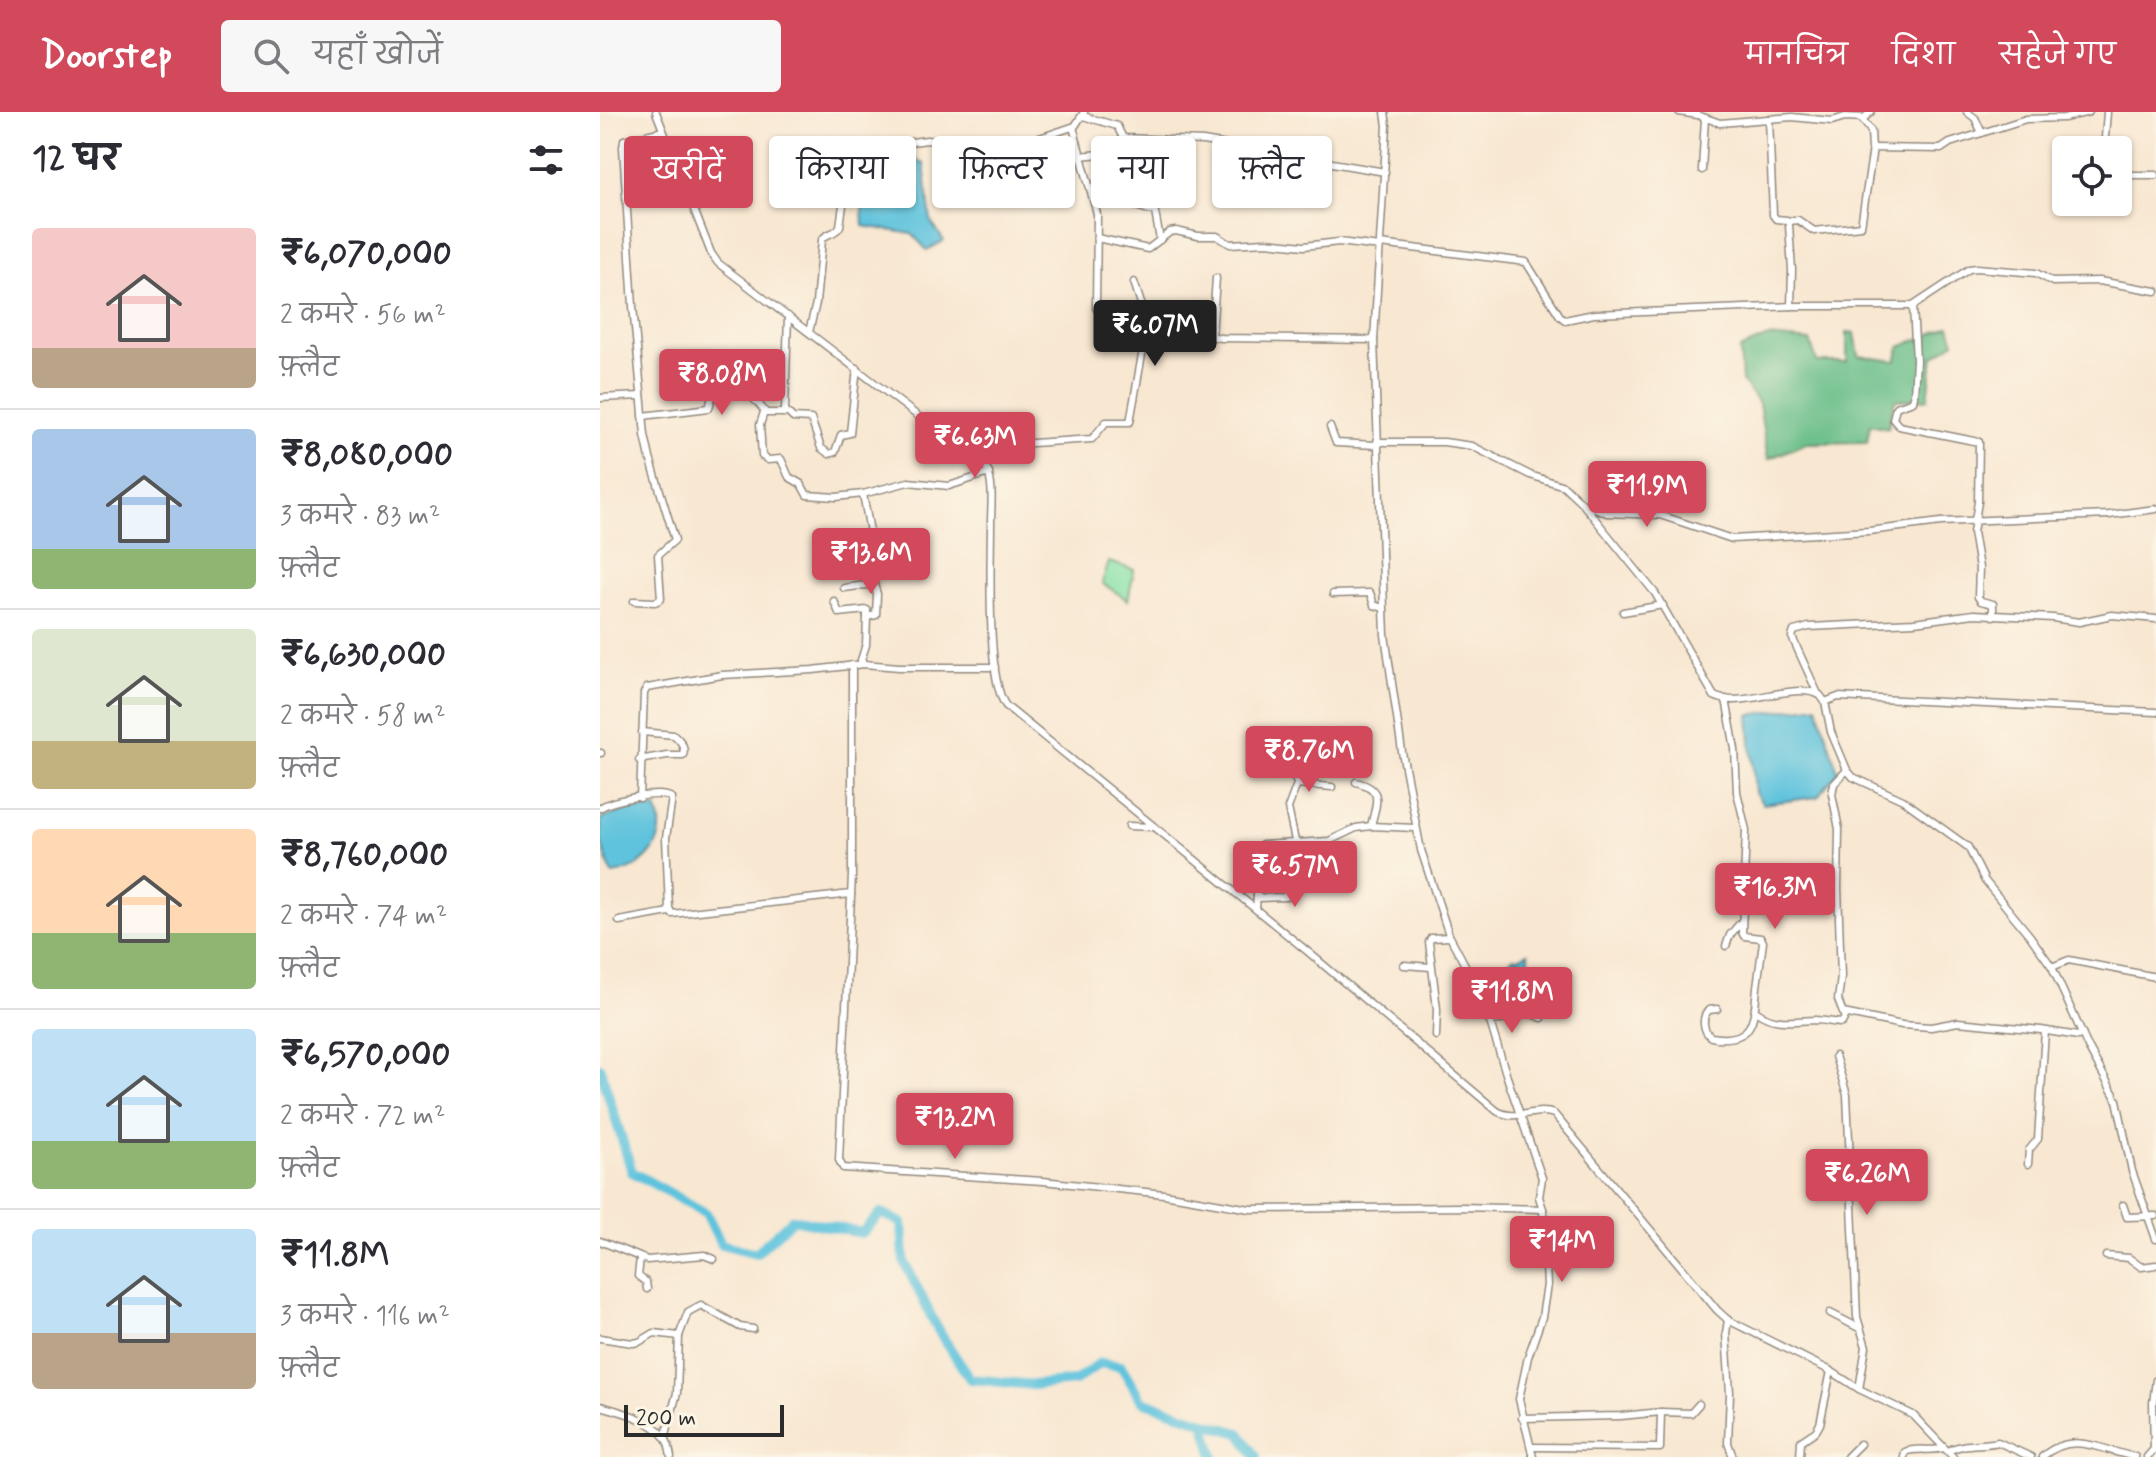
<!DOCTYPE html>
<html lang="hi">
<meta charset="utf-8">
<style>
body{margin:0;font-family:Mynerve,"Playpen Sans Deva",sans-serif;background:#f7f7f7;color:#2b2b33;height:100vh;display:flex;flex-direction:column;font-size:30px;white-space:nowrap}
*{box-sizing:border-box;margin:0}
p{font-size:26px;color:#7c7c81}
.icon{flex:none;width:44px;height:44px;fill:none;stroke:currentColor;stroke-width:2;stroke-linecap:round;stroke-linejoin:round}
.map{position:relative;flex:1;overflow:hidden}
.drawer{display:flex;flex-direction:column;background:#fff;width:600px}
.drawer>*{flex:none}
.top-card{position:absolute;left:24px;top:24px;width:760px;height:72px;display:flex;gap:16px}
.fabs{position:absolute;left:1452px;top:24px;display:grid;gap:16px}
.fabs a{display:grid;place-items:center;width:80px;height:80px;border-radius:8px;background:#fff;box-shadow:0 2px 6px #0004;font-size:40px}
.scale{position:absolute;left:24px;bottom:20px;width:160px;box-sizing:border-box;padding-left:8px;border:4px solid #2b2b2b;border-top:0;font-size:22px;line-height:28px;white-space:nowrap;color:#2b2b2b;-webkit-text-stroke:6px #fcf5e5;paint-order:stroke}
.price{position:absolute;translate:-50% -68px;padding:0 18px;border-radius:8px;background:#d1495b;color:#fff;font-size:26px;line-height:52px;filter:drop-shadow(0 2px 4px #0008)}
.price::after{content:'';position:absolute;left:50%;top:48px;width:24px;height:18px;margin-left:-12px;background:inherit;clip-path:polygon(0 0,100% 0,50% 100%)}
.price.active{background:#222;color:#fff}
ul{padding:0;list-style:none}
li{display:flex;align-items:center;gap:24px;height:200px;padding:0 32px}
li+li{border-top:2px solid #e1e1e2}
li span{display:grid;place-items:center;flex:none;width:224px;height:160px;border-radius:8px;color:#555}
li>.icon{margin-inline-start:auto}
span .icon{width:96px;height:96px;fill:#fffc;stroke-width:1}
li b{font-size:34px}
h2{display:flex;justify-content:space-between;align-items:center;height:96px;padding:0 32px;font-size:34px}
.tag{padding:0 28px;border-radius:8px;background:#fff;box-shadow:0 2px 6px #0004;font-size:28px;line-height:72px}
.tag.active{background:#d1495b;color:#fff}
header{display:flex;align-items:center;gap:48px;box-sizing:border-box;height:112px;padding:0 40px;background:#d1495b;color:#fff}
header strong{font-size:38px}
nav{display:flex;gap:44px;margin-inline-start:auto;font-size:28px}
.search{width:560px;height:72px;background:#f7f7f7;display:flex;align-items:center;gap:20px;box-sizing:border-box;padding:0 28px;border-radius:8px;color:#7c7c81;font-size:30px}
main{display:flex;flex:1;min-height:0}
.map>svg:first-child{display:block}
</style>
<header>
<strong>Doorstep</strong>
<div class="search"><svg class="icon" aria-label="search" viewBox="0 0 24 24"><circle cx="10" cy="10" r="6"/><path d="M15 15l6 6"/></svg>यहाँ खोजें</div>
<nav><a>मानचित्र</a><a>दिशा</a><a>सहेजे गए</a></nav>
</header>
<main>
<section class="drawer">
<h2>12 घर<svg class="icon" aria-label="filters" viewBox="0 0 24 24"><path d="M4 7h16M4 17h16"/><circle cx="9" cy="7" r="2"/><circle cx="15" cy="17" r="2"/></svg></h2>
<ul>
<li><span style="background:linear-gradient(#f6c9c9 75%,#b9a48a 0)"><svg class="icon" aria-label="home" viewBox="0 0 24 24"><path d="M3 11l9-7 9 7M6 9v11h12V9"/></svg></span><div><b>₹6,070,000</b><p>2 कमरे · 56 m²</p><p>फ़्लैट</p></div></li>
<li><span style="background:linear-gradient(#a9c7e8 75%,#8fb573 0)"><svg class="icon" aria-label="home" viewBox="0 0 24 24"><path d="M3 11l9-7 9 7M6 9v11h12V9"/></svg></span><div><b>₹8,080,000</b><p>3 कमरे · 83 m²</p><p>फ़्लैट</p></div></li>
<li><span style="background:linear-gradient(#dfe7d0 70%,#c2b280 0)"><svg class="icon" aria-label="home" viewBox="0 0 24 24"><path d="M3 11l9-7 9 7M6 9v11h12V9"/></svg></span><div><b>₹6,630,000</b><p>2 कमरे · 58 m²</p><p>फ़्लैट</p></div></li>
<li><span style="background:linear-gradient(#ffd9b3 65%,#8fb573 0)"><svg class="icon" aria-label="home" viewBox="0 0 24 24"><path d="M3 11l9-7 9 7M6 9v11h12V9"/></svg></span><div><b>₹8,760,000</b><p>2 कमरे · 74 m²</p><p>फ़्लैट</p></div></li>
<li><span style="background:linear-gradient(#bfe0f5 70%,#8fb573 0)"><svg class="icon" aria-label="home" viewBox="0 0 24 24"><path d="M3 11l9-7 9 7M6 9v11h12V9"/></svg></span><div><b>₹6,570,000</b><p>2 कमरे · 72 m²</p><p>फ़्लैट</p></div></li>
<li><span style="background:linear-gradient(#bfe0f5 65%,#b9a48a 0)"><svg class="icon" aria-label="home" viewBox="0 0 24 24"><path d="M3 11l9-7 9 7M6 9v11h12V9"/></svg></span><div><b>₹11.8M</b><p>3 कमरे · 116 m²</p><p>फ़्लैट</p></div></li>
</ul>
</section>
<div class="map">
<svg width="1556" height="1345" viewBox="0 0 1556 1345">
<rect width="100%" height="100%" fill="#fcf5e5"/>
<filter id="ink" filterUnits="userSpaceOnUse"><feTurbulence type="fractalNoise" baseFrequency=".0125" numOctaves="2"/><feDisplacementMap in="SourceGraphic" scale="16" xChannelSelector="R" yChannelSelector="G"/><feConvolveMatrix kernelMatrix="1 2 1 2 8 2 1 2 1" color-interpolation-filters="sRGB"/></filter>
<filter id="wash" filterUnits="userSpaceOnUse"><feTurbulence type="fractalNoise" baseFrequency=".006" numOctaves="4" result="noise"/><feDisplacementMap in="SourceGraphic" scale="32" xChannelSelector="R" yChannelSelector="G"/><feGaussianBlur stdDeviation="1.8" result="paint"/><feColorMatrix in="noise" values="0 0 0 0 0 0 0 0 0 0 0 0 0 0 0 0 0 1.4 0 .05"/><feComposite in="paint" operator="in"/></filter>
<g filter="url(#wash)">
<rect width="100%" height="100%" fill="#f8e7d1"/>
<path fill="#88e2a7" stroke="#5a8669" stroke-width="2" d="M509 450 534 458 528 488 502 471Z"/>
<path fill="#6ec08c" stroke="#4c765c" stroke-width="2" d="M1350 214 1355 230 1333 245 1328 287 1295 288 1288 316 1270 312 1267 330 1206 331 1168 347 1159 292 1142 270 1140 237 1168 225 1210 229 1217 250H1247V220L1255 221 1259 244 1296 249 1300 235Z"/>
<g fill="#5fc3dd" stroke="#457784" stroke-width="2">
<path d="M311 45 324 52 331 110 344 129 327 138 312 122 263 114 260 55 280 48Z"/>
<path d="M1217 593 1238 660 1217 685 1163 692 1155 681 1149 603Z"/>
<path d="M56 696C71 728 44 759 12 762L1 730V707L30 697Z"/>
<path d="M928 841 932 869 931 876 915 879 912 876 911 863 897 862 895 856 900 851 907 852 914 845 916 847Z"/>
</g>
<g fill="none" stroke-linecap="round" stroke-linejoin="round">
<g stroke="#5fc3dd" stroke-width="10">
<path d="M0 956 32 1060 106 1101 121 1132 156 1141 193 1107 262 1121 281 1101 302 1111 304 1149 338 1218 370 1267 434 1273 475 1269 500 1251 521 1254 542 1289C575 1299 606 1313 640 1321L656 1345"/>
<path d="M605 1313 614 1345"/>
</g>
</g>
</g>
<g filter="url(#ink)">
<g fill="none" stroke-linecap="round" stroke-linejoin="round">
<g stroke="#92897e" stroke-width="9">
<g id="minor">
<path d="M56 0 111 141 118 151 387 357C394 374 391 393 391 411 391 449 386 568 406 594L707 839 897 999C916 1010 935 995 954 1002L1117 1198 1128 1208 1231 1259 1259 1277 1313 1303 1353 1345"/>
<path d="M785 0 787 14 774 228 785 523 802 640 821 738 849 823 883 887 907 965 942 1066 939 1085 943 1097 947 1173 942 1205 928 1245 919 1287 933 1345"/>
<path d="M1079 0 1097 3 1120 11 1192 5 1232 9 1245 5 1264 6 1271 0"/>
<path d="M1367 0 1375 6 1382 21"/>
<path d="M483 4 517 14 523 26 603 29 785 60"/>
<path d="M1169 7 1173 103 1176 107 1187 108 1189 113 1192 158 1191 194"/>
<path d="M1262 7 1271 19 1272 37"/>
<path d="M473 15 497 102 496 196"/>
<path d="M522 25 526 76 524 87 529 92 555 100 560 128"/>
<path d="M1504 38 1507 0"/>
<path d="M479 44 522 40"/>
<path d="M1102 58 1105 6"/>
<path d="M1518 63H1556"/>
<path d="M1188 109 1198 108 1214 119 1261 114 1273 36 1341 37 1350 31 1426 7 1464 6 1489 0"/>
<path d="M497 126 548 137 570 120 576 119 598 124H617L630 132 666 130 704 134 739 130 780 135"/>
<path d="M780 132 926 150 960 204 965 208 994 202 1194 194H1313L1369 157 1377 156 1436 161 1453 170 1499 169 1556 179"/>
<path d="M534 170 548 213"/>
<path d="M1313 194 1316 248 1314 284 1313 289 1296 295 1293 307 1299 314 1379 330 1378 390 1373 420 1379 456 1378 485 1381 489 1393 492V504"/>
<path d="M188 204 185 298 193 306 211 307 221 336 229 342 235 340 241 323 250 321 257 256"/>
<path d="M209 220 216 191 222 128C226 120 236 123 240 114L251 38 327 28 374 35 410 36 475 14 484 0"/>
<path d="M612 224 616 166"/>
<path d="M0 286 41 284"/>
<path d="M164 300 160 313 162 344 168 348 181 347 189 365 201 372 207 383 236 385 263 382"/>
<path d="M43 304 109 296 112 285C141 275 148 277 166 301H186"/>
<path d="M730 315 736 331 776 333"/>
<path d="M777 330H844L872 334 930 363 964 374 982 391 1055 481 1114 584C1141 598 1191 569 1220 583L1225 590 1231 620 1247 658 1253 665 1303 688 1368 735 1385 769 1430 824 1452 855 1488 935 1517 988 1532 1059 1556 1127"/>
<path d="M368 341 370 337 376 335 492 327 506 310H530L547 215 550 213 621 226 774 228"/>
<path d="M987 393 1007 401 1060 403 1132 427 1269 419 1341 410 1509 403 1556 397"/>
<path d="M244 476 274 472"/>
<path d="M733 482 770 481 774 493 783 496"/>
<path d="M34 489 55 490 61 487 58 443 75 428 50 346 45 323 33 194 23 35 24 28 63 19"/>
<path d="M234 489 239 501 267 498V505"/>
<path d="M1023 500 1063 493"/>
<path d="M264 552 261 548 266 533 267 505 276 503 277 482 274 472 269 414 263 382 308 370 349 374 389 361"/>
<path d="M252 553V763L239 1048 243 1056 443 1069 564 1082 650 1097 859 1095 943 1097"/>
<path d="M1218 582 1192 525 1194 519 1209 515 1314 510 1374 502 1453 506 1479 510 1512 503 1556 507"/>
<path d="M1225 590 1238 585 1556 600"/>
<path d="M0 641H1"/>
<path d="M39 648 67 643H83C86 635 80 628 74 623L42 620"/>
<path d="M1247 658 1234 672 1232 682 1239 717 1238 776 1241 865 1238 888 1243 901 1302 913 1331 915 1358 910 1441 918 1478 924 1482 921"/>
<path d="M756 670C785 677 776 691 771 714"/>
<path d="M697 672 732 675"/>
<path d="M40 686 44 581 47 576 122 563 213 558 264 552 299 555H395"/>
<path d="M0 696C12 688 60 678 72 686L66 726 69 796 72 802 251 782"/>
<path d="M529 714 553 715"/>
<path d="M695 729 688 696 697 672 688 643 691 640H715L717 638"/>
<path d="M657 786 686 785V761"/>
<path d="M656 797 660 738 662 733 729 729 756 716 771 714 815 716"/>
<path d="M19 809 69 800"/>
<path d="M1126 834 1130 823 1141 810"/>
<path d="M804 853 831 855"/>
<path d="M1452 855 1469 848 1556 865"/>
<path d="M1117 897 1109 898C1101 905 1103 919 1111 925 1154 932 1154 908 1157 875 1159 860 1161 845 1163 830L1161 826 1144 824 1142 820 1146 718 1137 680 1135 637 1126 587"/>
<path d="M1157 900C1174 913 1194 909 1215 908 1225 908 1233 911 1242 911L1246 903"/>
<path d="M889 909 911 907 915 898 919 897 942 906"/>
<path d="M836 924 837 897 829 830 831 826 849 825"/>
<path d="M1235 944 1247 983 1257 1205 1266 1235 1259 1277"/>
<path d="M1428 1052 1429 1038 1438 1027 1445 919"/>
<path d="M1523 1093 1527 1105 1556 1104"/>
<path d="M0 1129 47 1148 104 1143 114 1147"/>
<path d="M1506 1144 1529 1146 1541 1155 1556 1153"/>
<path d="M40 1146 38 1164 46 1170 47 1177"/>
<path d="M1230 1201 1259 1216"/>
<path d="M1128 1208 1126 1221 1130 1281 1128 1331 1133 1345"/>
<path d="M79 1224 88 1200 101 1193 140 1215 153 1217"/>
<path d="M0 1226 33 1231 39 1230 54 1221 79 1224 77 1281 65 1326"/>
<path d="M0 1294C19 1299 54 1308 65 1326 69 1331 70 1339 71 1345"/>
<path d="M922 1306 1021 1304 1061 1300 1091 1301 1099 1292"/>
<path d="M932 1335 1060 1336 1061 1300"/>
<path d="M1348 1339C1364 1330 1381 1334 1398 1330L1431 1345"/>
<path d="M1200 1345 1201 1329 1216 1319 1220 1312 1231 1259"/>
<path d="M1247 1345 1260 1332"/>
<path d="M1304 1345 1305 1340C1316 1335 1331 1340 1344 1336"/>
<path d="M1442 1345C1473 1318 1500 1338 1535 1345"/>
<path d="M1547 1345 1554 1337 1553 1291 1556 1268"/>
</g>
</g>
<use href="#minor" stroke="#fff" stroke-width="6"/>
</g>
</g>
</svg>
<div class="fabs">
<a><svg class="icon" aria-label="locate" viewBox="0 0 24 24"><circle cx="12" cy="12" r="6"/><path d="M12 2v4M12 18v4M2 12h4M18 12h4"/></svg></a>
</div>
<div class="scale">200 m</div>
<b class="price active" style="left:555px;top:256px">₹6.07M</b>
<b class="price" style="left:122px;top:305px">₹8.08M</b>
<b class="price" style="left:375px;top:368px">₹6.63M</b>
<b class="price" style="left:1047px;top:417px">₹11.9M</b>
<b class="price" style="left:271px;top:484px">₹13.6M</b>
<b class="price" style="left:709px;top:682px">₹8.76M</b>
<b class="price" style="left:695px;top:797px">₹6.57M</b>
<b class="price" style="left:1175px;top:819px">₹16.3M</b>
<b class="price" style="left:912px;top:923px">₹11.8M</b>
<b class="price" style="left:355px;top:1049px">₹13.2M</b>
<b class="price" style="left:1267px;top:1105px">₹6.26M</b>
<b class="price" style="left:962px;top:1172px">₹14M</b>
<div class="top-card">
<a class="tag active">खरीदें</a>
<a class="tag">किराया</a>
<a class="tag">फ़िल्टर</a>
<a class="tag">नया</a>
<a class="tag">फ़्लैट</a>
</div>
</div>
</main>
